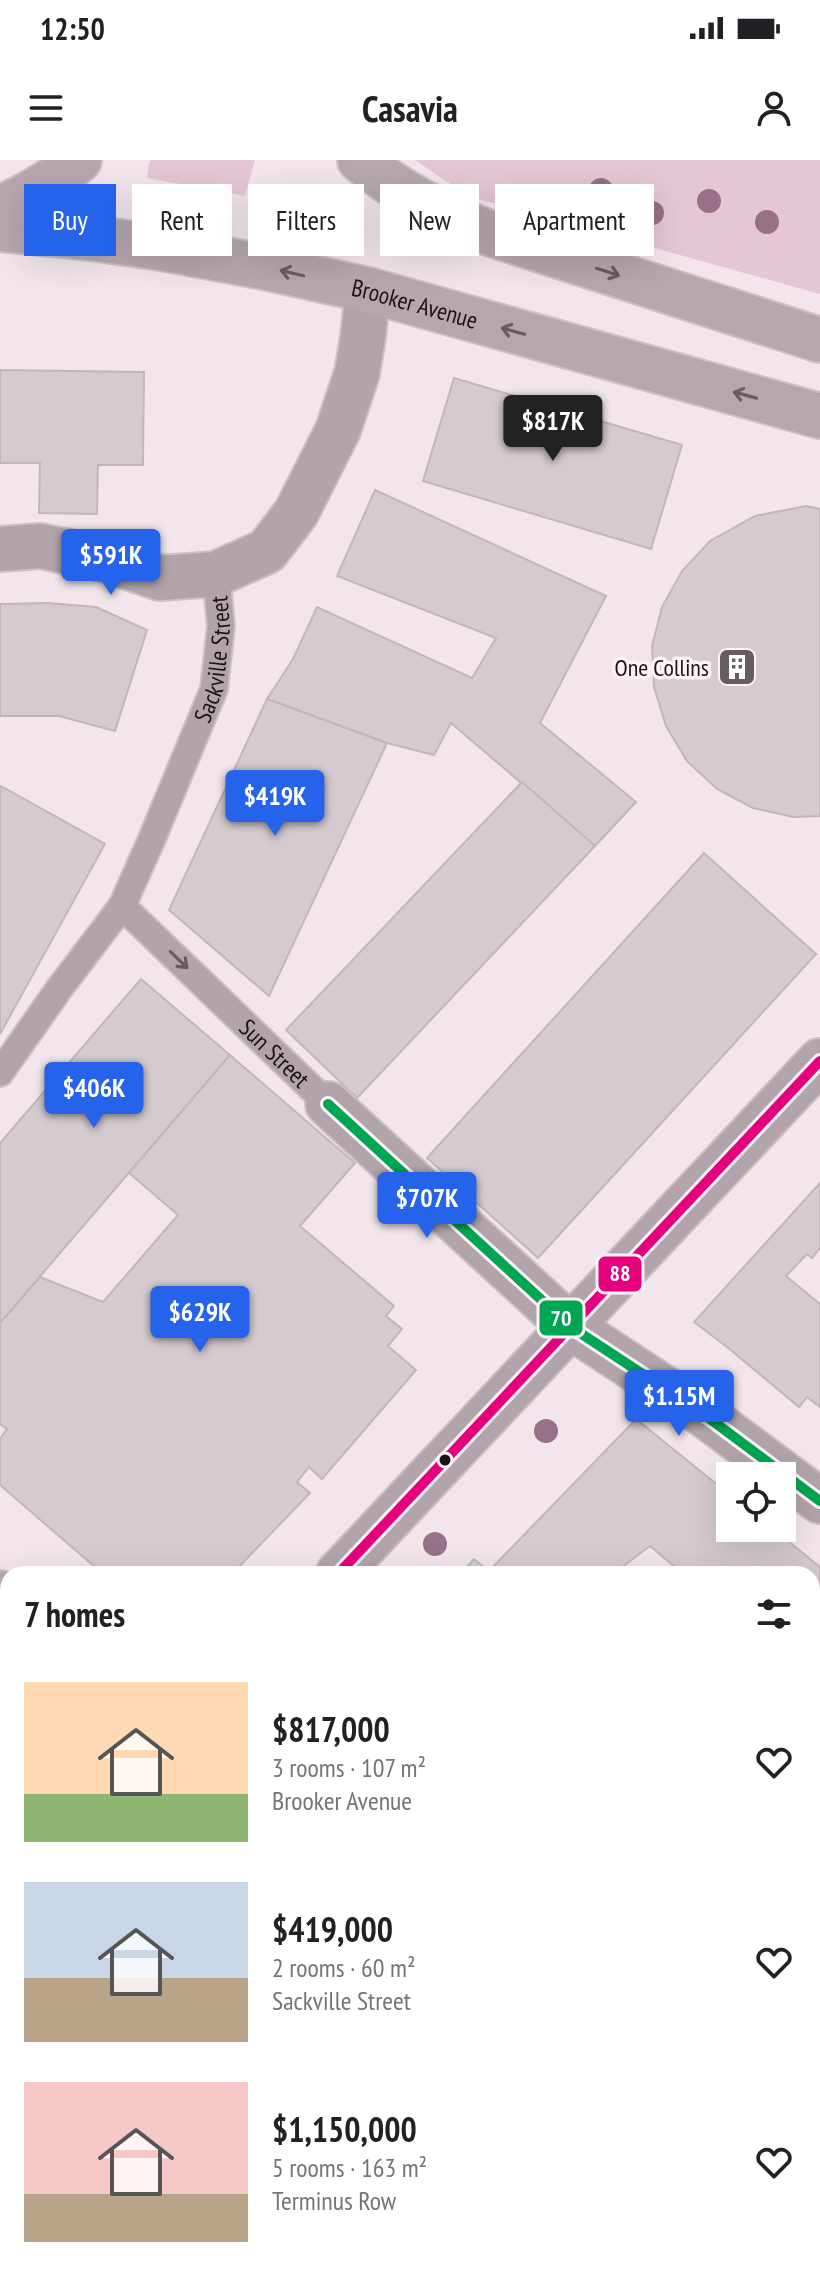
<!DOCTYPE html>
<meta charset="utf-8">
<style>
body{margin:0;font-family:"PT Sans Narrow",sans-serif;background:#f2f2f2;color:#202124;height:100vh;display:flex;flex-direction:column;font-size:30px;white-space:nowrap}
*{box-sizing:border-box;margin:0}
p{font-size:26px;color:#757577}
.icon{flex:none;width:44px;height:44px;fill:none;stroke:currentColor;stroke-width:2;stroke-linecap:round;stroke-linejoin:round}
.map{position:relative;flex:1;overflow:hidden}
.sheet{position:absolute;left:0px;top:1406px;width:820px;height:712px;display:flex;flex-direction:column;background:#fff;border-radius:24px 24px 0 0;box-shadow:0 8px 32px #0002}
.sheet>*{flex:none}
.banner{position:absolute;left:24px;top:24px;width:772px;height:72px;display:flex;gap:16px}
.controls{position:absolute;left:716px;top:1302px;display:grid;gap:16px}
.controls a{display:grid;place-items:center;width:80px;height:80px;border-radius:0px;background:#fff;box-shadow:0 8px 32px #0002;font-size:40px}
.price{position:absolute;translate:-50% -68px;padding:0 18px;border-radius:8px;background:#2563eb;color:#fff;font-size:26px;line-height:52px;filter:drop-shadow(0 2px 4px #0008)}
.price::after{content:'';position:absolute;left:50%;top:48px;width:24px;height:18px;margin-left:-12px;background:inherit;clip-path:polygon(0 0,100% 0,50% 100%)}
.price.selected{background:#222;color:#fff}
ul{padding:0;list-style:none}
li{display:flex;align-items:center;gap:24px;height:200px;padding:0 24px}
li span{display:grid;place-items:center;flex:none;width:224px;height:160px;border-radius:0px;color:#555}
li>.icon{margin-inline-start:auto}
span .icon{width:96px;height:96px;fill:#fffc;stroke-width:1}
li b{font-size:34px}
h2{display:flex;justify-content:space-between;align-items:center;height:96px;padding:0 24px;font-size:34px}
.chip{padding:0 28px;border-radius:0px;background:#fff;box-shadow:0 8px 32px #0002;font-size:28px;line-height:72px}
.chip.selected{background:#2563eb;color:#fff}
.status{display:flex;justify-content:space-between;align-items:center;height:56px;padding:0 40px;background:#fff;direction:ltr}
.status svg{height:22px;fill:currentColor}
header{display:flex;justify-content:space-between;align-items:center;height:104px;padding:0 24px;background:#fff;font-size:36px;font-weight:600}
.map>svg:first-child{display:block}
</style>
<div class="status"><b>12:50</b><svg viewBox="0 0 49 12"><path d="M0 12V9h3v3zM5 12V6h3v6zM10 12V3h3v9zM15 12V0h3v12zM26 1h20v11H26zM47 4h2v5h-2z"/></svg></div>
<header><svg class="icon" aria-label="menu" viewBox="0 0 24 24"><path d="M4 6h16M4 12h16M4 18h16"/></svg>Casavia<svg class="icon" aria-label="person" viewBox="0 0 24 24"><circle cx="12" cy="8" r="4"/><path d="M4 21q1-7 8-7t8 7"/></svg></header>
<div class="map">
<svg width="820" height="2118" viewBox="0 0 820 2118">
<rect width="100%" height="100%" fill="#f2e6ec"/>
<path fill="#efd9e2" d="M0 1545 8 1552V1689L0 1696Z"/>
<g fill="#e5c6d4">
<path d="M151 0H255L245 36 147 18 149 3Z"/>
<path d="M415 0H820V134L468 36Z"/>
</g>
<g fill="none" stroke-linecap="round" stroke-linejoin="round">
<path stroke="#c29cae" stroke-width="16" d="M0 1764 8 1757"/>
</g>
<g fill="#d4cacf" stroke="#c0b7bc" stroke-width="2">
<path d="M0 210 144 212 143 305H98L97 354 39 353 40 303H0Z"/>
<path d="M454 218 682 285 651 389 423 321Z"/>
<path d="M375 330 606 436 540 563 636 642 595 686 451 563 434 595 387 583 267 539 293 499 317 447 472 518 496 478 337 416Z"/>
<path d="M806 346 820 349V656L793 657 753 648 717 629 687 601 666 566 654 527 652 486 662 447 682 411 710 381 755 356Z"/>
<path d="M47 443 96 447 147 470 115 571 59 556H0V444Z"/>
<path d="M267 539 387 583 269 836 169 750Z"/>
<path d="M522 622 595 686 357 938 286 870Z"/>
<path d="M1 626 105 684 0 874V627Z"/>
<path d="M704 693 816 794 538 1098 427 998Z"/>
<path d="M141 819 230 895 0 1163V983Z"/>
<path d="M230 895 355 1003 300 1066 394 1146 386 1156 402 1169 388 1186 416 1210 322 1319 309 1307 297 1322 310 1333 232 1414H103L0 1325V1279L7 1269 0 1264V1163L40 1117 103 1142 178 1055 129 1013Z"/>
<path d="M820 1023V1088L812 1098 807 1094 786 1116 820 1144V1247L807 1237 799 1247 727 1187 694 1162Z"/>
<path d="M636 1259 730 1335V1368H772L820 1407V1530L812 1524V1414H683L650 1386 613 1414H493L489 1411Z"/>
<path d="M474 1399 489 1411 493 1414H460Z"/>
<path d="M820 1831V1976L812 1985V1839Z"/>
<path d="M812 2026 820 2033V2067L812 2075Z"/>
<path d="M820 2067V2104L812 2097V2075Z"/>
<path d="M0 2075H2L8 2083V2110H57L65 2118H0Z"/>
<path d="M258 2110H606L614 2118H266Z"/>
</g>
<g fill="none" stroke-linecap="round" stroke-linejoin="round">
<g stroke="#cac1c6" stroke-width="30">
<g id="service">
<path id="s1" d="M122 746 328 944"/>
<path id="s2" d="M0 913 59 829 122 746 151 681 214 529 221 466 216 414"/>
</g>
</g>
<g stroke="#cac1c6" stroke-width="48">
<g id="minor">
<path d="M0 389 40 386 108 400 160 418 216 414 267 391 296 353 338 270 357 213 363 177 368 130"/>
<path d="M328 944 571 1167 702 1253 820 1341"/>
<path d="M338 1414 820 901"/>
<path d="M812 1734 820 1724"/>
<path d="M0 1874 8 1866"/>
<path d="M0 1918 8 1926"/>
<path d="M0 2001 8 2008"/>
<path d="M118 2110 127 2118"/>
<path d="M198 2110 206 2118"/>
</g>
</g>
<g stroke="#cac1c6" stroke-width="48">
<g id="secondary">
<path d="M0 1433 8 1441"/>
<path d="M712 2110 720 2118"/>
</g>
</g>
<g stroke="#cac1c6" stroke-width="48">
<g id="trunk">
<path d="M360 0C400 34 446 56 494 75L820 180"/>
<path d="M0 48C29 36 54 20 79 0"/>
<path id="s3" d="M0 69 92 78 161 88 264 107 368 130 820 256"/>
</g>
</g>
<path stroke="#b2a7ac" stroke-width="5" stroke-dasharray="6 6" stroke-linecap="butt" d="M645 2110 653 2118"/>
<use href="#service" stroke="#b1a4aa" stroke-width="26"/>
<use href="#minor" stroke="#b1a4aa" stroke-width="44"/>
<use href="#secondary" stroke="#bbabb3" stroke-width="44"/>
<use href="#trunk" stroke="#b6a7ae" stroke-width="44"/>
<g stroke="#fef1f7" stroke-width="16">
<path id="bus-1" d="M328 944 571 1167 702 1253 820 1341"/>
</g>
<g stroke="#fef1f7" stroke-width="16">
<path id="bus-2" d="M338 1414 820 901"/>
</g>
<use href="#bus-1" stroke="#00a651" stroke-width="10"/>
<use href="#bus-2" stroke="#e5007d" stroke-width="10"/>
</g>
<g fill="#987187">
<circle cx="601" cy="30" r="12"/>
<circle cx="709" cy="41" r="12"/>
<circle cx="652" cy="53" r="12"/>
<circle cx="767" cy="62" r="12"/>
<circle cx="546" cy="1271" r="12"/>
<circle cx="435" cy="1384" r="12"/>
</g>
<defs><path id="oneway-shaft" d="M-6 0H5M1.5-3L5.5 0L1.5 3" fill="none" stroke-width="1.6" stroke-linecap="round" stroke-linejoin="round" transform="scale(2)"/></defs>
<g stroke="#685d62">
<use href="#oneway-shaft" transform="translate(608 112) rotate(18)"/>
<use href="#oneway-shaft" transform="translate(292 113) rotate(-167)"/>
<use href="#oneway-shaft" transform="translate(513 171) rotate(-164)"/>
<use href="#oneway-shaft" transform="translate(745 235) rotate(-165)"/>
</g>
<use stroke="#665c60" href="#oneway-shaft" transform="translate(179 800) rotate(44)"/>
<defs>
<g id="building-square" transform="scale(2)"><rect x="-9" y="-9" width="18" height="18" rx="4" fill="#665d62" stroke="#fef1f7"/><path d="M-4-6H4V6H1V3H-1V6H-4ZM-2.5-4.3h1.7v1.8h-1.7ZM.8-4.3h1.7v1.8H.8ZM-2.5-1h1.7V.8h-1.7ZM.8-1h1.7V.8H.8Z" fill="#fff"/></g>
</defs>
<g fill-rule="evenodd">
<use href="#building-square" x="737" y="507"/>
</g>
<circle fill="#1b1317" stroke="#fef1f7" stroke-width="3" cx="445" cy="1300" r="7"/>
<g text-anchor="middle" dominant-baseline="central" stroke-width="7" stroke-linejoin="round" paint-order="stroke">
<g font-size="24" fill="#1b1317" stroke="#fef1f7">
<text stroke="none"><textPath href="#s3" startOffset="422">Brooker Avenue</textPath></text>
<text stroke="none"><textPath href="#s2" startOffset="472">Sackville Street</textPath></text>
<text stroke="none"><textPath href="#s1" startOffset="212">Sun Street</textPath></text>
</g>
<g font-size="24" fill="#1b1317" stroke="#fef1f7" text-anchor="end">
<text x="709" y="507">One Collins</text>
</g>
</g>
<g stroke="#fef1f7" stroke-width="3">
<rect x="597" y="1095" width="46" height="38" rx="8" fill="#e5007d"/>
<rect x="538" y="1139" width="46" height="38" rx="8" fill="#00a651"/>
</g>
<g font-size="22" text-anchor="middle" font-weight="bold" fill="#fff">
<text x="620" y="1121">88</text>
<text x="561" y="1166">70</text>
</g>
</svg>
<div class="controls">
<a><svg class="icon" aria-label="locate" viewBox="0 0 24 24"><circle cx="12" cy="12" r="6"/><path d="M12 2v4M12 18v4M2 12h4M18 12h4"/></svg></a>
</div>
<b class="price selected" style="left:553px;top:303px">$817K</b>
<b class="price" style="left:111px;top:437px">$591K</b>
<b class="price" style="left:275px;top:678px">$419K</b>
<b class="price" style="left:94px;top:970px">$406K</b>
<b class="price" style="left:427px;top:1080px">$707K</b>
<b class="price" style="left:200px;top:1194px">$629K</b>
<b class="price" style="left:679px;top:1278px">$1.15M</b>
<div class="banner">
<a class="chip selected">Buy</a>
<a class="chip">Rent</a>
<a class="chip">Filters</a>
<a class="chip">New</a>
<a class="chip">Apartment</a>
</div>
<section class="sheet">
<h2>7 homes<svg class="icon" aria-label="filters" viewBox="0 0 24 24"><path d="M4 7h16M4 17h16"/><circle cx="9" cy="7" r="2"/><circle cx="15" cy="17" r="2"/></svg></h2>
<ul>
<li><span style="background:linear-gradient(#ffd9b3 70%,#8fb573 0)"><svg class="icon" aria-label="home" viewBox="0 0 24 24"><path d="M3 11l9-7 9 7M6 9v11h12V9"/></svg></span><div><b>$817,000</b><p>3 rooms · 107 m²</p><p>Brooker Avenue</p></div><svg class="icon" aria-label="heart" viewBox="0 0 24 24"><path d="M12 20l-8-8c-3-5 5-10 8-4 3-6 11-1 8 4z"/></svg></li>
<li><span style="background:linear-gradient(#c9d6e8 60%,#b9a48a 0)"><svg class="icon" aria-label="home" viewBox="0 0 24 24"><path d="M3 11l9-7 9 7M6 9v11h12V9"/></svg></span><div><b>$419,000</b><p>2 rooms · 60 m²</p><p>Sackville Street</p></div><svg class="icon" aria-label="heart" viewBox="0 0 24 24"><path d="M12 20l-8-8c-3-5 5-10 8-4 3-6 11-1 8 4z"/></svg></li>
<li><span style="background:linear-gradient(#f6c9c9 70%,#b9a48a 0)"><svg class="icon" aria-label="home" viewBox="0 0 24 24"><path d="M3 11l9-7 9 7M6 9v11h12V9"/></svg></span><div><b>$1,150,000</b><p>5 rooms · 163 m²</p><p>Terminus Row</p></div><svg class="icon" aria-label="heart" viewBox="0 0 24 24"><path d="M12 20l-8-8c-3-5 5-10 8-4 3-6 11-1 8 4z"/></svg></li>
</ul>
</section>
</div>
